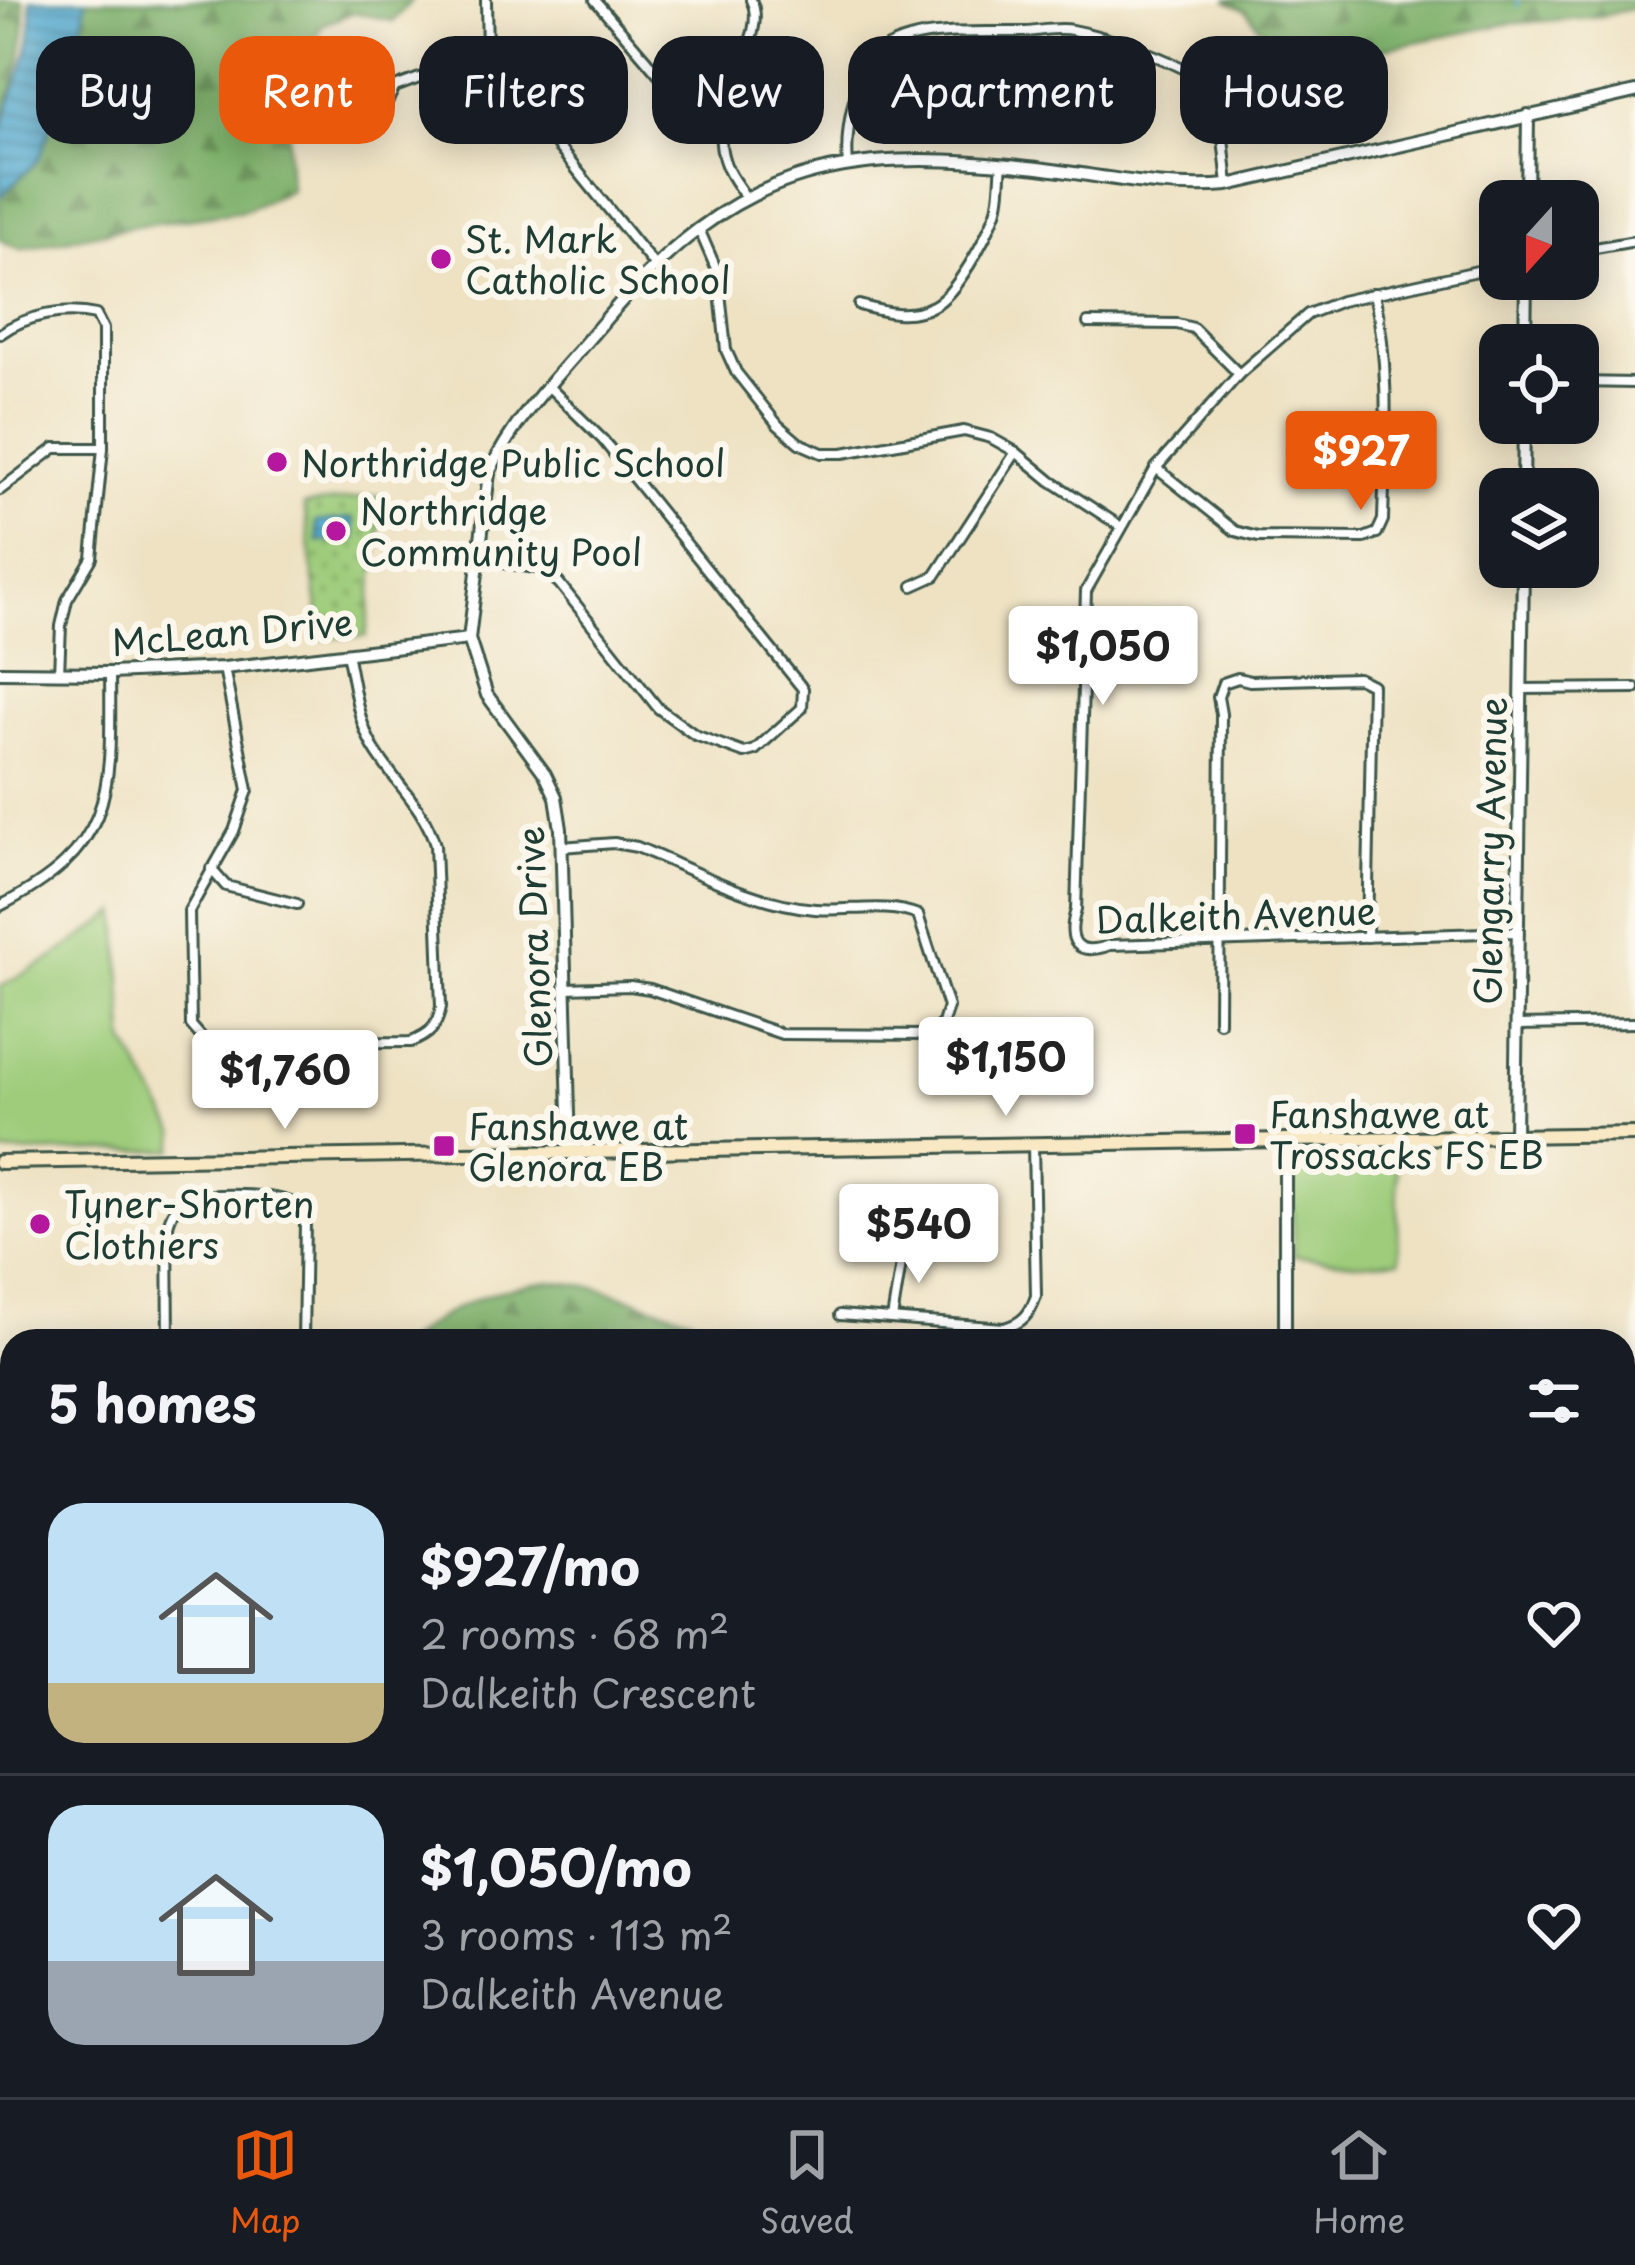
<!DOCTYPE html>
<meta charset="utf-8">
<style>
body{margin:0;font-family:"Playpen Sans",sans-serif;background:#242831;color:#f1f3f6;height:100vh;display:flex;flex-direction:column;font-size:45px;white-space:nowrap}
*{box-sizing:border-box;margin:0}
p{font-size:39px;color:#9ea1a6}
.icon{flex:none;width:66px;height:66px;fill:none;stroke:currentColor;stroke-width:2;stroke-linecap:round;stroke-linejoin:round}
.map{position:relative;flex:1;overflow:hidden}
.side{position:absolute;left:0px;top:1329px;width:1635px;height:768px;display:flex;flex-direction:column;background:#171b24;border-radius:36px 36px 0 0;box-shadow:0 6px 30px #0003}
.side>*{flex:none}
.banner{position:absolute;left:36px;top:36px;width:1563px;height:108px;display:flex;gap:24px}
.needle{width:78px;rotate:201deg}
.buttons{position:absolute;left:1479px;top:180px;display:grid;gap:24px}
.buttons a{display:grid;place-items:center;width:120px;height:120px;border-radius:24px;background:#171b24;box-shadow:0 6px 30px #0003;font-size:60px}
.price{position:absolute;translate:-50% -102px;padding:0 27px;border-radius:12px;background:#fff;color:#222;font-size:39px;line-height:78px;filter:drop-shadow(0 3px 6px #0008)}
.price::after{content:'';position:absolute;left:50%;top:72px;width:36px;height:27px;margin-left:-18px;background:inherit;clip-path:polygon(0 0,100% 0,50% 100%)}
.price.on{background:#ea580c;color:#fff}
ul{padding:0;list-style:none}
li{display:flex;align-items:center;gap:36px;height:300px;padding:0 48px}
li+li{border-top:3px solid #363941}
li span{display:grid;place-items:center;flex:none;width:336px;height:240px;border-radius:36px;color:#555}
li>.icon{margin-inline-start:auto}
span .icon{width:144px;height:144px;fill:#fffc;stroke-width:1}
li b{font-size:51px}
h2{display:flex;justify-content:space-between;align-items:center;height:144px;padding:0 48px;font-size:51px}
.tag{padding:0 42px;border-radius:36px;background:#171b24;box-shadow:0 6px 30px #0003;font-size:42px;line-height:108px}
.tag.on{background:#ea580c;color:#fff}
.dock{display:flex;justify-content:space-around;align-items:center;height:168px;border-top:3px solid #363941;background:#171b24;font-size:33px;color:#9ea1a6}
.dock a{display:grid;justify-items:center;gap:6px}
.dock .on{color:#ea580c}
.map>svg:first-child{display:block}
</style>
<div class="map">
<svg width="1635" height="2097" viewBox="0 0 1635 2097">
<defs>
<pattern id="forest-firs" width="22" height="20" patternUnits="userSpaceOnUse" patternTransform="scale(3)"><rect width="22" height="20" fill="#7eb06a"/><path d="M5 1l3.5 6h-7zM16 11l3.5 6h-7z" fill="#679058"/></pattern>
<pattern id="park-dots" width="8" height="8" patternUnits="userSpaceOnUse" patternTransform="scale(3)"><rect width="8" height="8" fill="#9ecc7a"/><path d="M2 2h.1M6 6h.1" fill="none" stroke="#80a765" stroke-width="1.8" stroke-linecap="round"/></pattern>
<pattern id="water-rules" width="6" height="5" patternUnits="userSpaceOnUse" patternTransform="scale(3)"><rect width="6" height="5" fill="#53a9cf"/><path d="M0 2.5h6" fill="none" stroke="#448ba9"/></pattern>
</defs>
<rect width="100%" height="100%" fill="#fbf7ec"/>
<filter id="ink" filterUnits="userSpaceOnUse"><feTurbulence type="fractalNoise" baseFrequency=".00833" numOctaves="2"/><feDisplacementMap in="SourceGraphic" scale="24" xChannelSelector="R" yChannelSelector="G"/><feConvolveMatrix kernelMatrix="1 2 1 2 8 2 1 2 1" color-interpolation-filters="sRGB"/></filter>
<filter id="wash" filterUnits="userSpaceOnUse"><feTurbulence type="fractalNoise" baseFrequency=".004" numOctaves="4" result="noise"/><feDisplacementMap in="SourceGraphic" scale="48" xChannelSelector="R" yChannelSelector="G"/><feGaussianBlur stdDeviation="2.7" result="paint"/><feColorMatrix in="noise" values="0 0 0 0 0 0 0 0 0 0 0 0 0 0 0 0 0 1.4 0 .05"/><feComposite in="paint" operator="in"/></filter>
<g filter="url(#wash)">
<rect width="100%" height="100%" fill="#eee2c3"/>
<g fill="#9ecc7a" stroke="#5e8457" stroke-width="3">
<path d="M118 912 125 1041 176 1133 174 1150 0 1153V987L52 958Z"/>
<path d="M1296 1157 1297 1160 1397 1163 1399 1260 1361 1263 1294 1256 1291 1164Z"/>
</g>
<g fill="url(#forest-firs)" stroke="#4e764f" stroke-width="3">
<path d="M0 0H23C29 43 14 85 0 126Z"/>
<path d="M82 0H412L393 21 354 12 322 25C292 84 284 123 290 190L244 211 134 226 20 249 0 240V198L35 164 75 52Z"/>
<path d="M1226 0H1635V8L1601 16 1507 24 1293 66 1246 11Z"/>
<path d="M550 1281 595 1287 753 1338 833 1335V1341H406C451 1306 493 1287 550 1281Z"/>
<path d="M1635 1373V1422H1623V1374Z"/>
<path d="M0 1452 12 1477V2085H93V2097H0Z"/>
</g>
<g fill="url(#park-dots)" stroke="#5e8457" stroke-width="3">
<path d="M384 495 366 636 322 638 304 505Z"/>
<path d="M1635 1423V1605L1623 1599V1424Z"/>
</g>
<g fill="url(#water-rules)" stroke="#397382" stroke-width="3">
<path d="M30 0H86L80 47 39 159 0 197C0 179 0 157 0 139 9 91 37 53 30 0Z"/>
<path d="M353 518 355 539 318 542 316 522Z"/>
<path d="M12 1847V1908L0 1914V1849Z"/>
</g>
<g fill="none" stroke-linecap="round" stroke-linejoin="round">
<g stroke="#53a9cf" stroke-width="3">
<path d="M1517 6 1518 0"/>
<path d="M509 1341 528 1332 554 1341"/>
<path d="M1623 1408 1635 1407"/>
<path d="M0 1723 12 1732"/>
<path d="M0 1773 12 1761"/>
</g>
</g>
</g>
<g filter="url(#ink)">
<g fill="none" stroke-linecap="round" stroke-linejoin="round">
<g stroke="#3e5649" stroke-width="14">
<g id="minor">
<path d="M486 0 487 53 500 75 654 265"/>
<path d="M595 0 673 91 692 108 722 116"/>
<path d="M385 106 395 87 487 53"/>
<path d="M848 165C845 132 853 76 880 53 912 26 986 33 1026 32 1041 31 1057 27 1072 30 1119 39 1169 60 1211 82L1219 100 1228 185"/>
<path d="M746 198C739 187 730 176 726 165 701 103 772 39 751 0"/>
<path d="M699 229 718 273 726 350 736 372 778 425 799 443 822 453H843L964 431 991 438 1016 452 1051 481 1120 526"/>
<path d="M1578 251 1635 241"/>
<path d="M1500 266 1341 301 1308 314 1239 374 1156 468 1086 591 1076 910C1066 942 1077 957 1110 945L1517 932"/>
<path d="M859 305C883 312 909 319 933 306 956 295 987 237 996 212 1001 198 1000 180 1002 165"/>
<path d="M1088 323 1177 324 1193 328 1239 374"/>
<path d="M0 334C26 315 65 308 96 315L103 329V448L92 558 67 600 61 626 59 673"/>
<path d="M1578 382 1635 383"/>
<path d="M1156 468 1235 531 1258 537 1364 538 1377 533 1383 520C1385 444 1391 368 1374 293"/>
<path d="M0 490 55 448H103"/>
<path d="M480 559 541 569 559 583 658 708 695 735 744 753 755 750 802 708 803 689 603 440 549 387"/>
<path d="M913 586 935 576 1016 452"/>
<path d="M224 668 248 790 234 831 189 911 191 1025 204 1040 229 1043 411 1042C430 1035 437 1027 441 1007L435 845C425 807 392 780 373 747 357 719 354 684 347 653"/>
<path d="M1521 689 1635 688"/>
<path d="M561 847 614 843 637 847C693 870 754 904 815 909 849 912 886 902 918 915L948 1007 943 1023 929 1035 782 1034 650 989 630 986 566 988"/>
<path d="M211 869 226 886 297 904"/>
<path d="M0 906C116 847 111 791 110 673"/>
<path d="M1219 1022 1221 714 1218 697 1223 683 1238 678 1250 681 1358 678 1372 685 1367 937"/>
<path d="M1517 1025 1635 1023"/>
<path d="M840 1315 1004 1328C1023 1323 1030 1314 1036 1296L1033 1144"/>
<path d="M892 1319 904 1245"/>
<path d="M169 1341 168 1225C171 1215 174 1207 184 1201 203 1191 282 1193 298 1206L305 1222 303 1341"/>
<path d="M1623 1705 1635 1716"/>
<path d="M1623 1899 1635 1910"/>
<path d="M205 2085 208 2097"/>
<path d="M902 2085V2097"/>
<path d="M1541 2085V2097"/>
<path d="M480 2097C504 2085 522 2086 546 2097"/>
<path d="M763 2097V2085"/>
<path d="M1047 2097V2085"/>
</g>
</g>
<g stroke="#3e5649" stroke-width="16">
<g id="tertiary">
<path d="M1527 201 1528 115"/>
<path d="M1525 345 1526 279"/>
<path d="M1523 489 1524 423"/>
<path d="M0 672 110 673 224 668 469 639"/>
<path d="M1515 1135 1523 567"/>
<path d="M1285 1139V1341"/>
<path d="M570 1149 561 829 556 797 545 774 487 695 469 639 489 473C515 416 565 368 605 320 732 170 836 145 1028 167 1097 174 1159 191 1228 185L1635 92"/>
<path d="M0 1429 12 1458"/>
<path d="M1623 1675 1635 1662"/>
<path d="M364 2085 367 2097"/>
</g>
</g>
<g stroke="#3e5649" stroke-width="18">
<path id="secondary" d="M0 1162 1635 1134"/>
</g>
<use href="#minor" stroke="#fff" stroke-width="8"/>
<use href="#tertiary" stroke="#fff" stroke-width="10"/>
<use href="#secondary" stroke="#f8e8c3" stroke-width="12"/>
</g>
</g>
<g fill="#b5179e" stroke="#fbf7ec" stroke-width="4.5">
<circle cx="441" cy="259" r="12"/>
<circle cx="277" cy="462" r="12"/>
<circle cx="336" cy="531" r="12"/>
<rect x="1233" y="1122" width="24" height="24" rx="6"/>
<rect x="432" y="1134" width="24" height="24" rx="6"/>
<circle cx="40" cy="1224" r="12"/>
</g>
<g text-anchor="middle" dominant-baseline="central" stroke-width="12" stroke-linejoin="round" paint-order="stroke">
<g font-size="36" fill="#1f3d34" stroke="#fbf7ec" text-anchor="start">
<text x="465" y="238">St. Mark<tspan x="465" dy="41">Catholic School</tspan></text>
<text x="301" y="462">Northridge Public School</text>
<text x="360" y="510">Northridge<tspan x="360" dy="41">Community Pool</tspan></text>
<text x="1269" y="1113">Fanshawe at<tspan x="1269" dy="41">Trossacks FS EB</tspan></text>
<text x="468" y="1125">Fanshawe at<tspan x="468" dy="41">Glenora EB</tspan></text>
<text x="64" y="1203">Tyner-Shorten<tspan x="64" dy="41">Clothiers</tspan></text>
</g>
<g font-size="36" fill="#1f3d34" stroke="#fbf7ec">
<text transform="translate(232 631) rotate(-5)">McLean Drive</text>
<text transform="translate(1489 851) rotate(-89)">Glengarry Avenue</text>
<text transform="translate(1236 914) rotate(-2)">Dalkeith Avenue</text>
<text transform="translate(533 947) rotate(-92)">Glenora Drive</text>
</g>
</g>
</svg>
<div class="buttons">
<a><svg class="needle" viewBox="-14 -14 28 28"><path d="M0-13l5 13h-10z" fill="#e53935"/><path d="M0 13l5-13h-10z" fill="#9ea1a6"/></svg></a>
<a><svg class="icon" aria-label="locate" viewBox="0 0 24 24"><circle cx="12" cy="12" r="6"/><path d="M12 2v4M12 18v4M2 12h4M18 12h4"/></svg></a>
<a><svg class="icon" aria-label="layers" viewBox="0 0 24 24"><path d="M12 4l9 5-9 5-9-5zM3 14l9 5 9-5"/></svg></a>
</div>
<b class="price on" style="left:1361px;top:513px">$927</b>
<b class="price" style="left:1103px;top:708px">$1,050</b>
<b class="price" style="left:1006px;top:1119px">$1,150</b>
<b class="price" style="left:285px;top:1132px">$1,760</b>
<b class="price" style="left:919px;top:1286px">$540</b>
<div class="banner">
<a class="tag">Buy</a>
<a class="tag on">Rent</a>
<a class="tag">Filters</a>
<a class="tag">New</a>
<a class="tag">Apartment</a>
<a class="tag">House</a>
</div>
<section class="side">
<h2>5 homes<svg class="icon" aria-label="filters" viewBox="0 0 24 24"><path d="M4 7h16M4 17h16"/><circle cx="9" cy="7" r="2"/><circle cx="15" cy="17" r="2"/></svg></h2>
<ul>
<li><span style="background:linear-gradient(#bfe0f5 75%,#c2b280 0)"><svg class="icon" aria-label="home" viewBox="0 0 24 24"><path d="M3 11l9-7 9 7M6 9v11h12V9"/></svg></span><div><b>$927/mo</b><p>2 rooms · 68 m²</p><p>Dalkeith Crescent</p></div><svg class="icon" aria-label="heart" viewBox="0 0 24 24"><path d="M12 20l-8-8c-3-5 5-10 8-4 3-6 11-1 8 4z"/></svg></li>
<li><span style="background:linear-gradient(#bfe0f5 65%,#9aa5b1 0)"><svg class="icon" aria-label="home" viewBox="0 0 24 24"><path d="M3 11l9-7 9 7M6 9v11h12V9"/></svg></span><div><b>$1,050/mo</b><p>3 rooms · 113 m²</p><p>Dalkeith Avenue</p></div><svg class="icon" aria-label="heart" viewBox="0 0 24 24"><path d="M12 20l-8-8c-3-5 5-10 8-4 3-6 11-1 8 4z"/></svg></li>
</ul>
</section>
</div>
<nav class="dock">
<a class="on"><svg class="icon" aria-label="map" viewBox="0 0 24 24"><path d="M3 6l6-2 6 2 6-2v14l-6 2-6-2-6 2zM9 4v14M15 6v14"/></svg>Map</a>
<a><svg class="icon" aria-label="saved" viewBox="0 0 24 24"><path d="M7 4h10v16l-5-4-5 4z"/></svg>Saved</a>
<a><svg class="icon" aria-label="home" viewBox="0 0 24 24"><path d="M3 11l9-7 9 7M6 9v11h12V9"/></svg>Home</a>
</nav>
